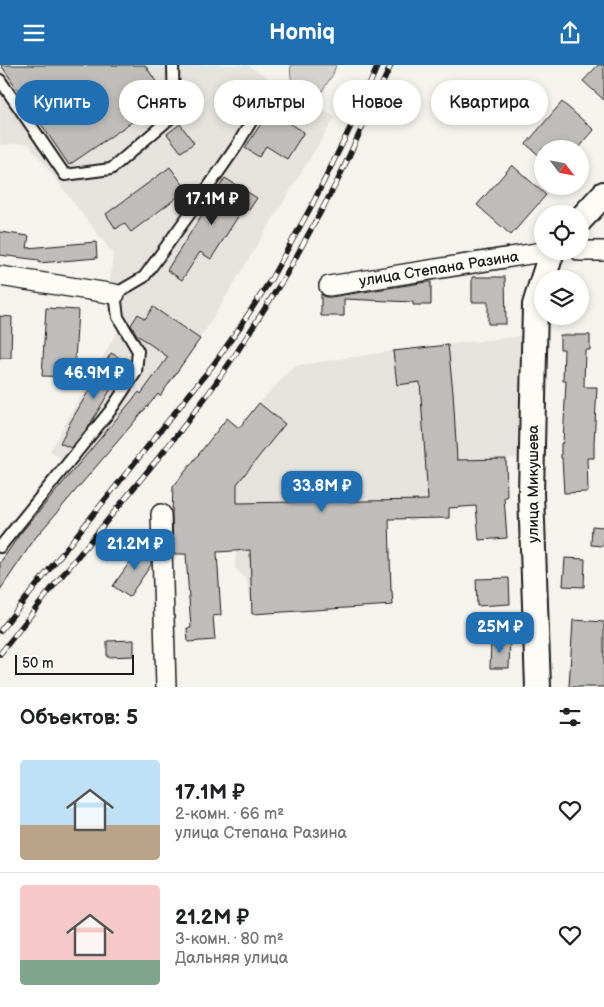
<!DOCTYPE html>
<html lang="ru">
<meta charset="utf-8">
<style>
body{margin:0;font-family:"Balsamiq Sans",sans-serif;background:#f6f6f6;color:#202124;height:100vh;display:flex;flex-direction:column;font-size:19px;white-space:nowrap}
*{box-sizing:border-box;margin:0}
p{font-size:16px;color:#757577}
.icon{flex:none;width:28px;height:28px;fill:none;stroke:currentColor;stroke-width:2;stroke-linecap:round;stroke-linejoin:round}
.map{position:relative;height:622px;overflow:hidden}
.sheet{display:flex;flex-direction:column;background:#fff;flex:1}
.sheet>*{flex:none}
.banner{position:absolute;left:15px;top:15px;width:575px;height:45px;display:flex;gap:10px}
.needle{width:32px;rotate:122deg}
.tools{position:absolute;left:534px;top:75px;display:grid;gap:10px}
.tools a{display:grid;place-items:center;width:55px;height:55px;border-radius:50%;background:#fff;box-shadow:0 2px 8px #0003;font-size:25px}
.scale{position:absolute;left:15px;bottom:12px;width:119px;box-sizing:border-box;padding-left:5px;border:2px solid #1c1c1c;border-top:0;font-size:14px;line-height:18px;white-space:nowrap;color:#1c1c1c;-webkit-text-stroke:4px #fdfcf7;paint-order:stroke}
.price{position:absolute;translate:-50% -42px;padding:0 11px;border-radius:10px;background:#1f6fb2;color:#fff;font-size:16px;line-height:32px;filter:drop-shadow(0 1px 2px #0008)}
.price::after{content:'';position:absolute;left:50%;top:30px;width:15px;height:11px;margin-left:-8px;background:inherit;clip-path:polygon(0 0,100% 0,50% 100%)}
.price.on{background:#222;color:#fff}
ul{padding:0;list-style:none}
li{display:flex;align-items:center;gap:15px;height:125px;padding:0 20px}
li+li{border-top:1px solid #e0e0e0}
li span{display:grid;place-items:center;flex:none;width:140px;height:100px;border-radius:5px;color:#555}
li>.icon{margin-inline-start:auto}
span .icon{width:60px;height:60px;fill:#fffc;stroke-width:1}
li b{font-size:21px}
h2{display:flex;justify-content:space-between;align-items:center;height:60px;padding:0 20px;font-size:21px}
.chip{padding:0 18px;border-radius:22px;background:#fff;box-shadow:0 2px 8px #0003;font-size:18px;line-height:45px}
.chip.on{background:#1f6fb2;color:#fff}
header{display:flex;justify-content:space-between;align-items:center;height:65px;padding:0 20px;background:#1f6fb2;color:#fff;font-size:22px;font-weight:700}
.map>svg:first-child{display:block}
</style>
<header><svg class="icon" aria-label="menu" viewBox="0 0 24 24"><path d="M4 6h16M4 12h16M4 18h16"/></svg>Homiq<svg class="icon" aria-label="share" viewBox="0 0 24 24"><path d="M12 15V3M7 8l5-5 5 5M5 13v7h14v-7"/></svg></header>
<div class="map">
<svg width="604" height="622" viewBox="0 0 604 622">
<rect width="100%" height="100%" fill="#f4f3ee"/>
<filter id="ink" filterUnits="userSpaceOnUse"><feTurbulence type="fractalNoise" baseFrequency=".02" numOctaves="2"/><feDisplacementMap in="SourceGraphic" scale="10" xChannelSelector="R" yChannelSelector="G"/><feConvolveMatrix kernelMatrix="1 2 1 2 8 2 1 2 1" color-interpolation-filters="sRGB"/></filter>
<g filter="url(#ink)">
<g fill="#e4e3de">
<path d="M0 0H247L335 52 200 274 179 305 160 331 151 337 36 472 0 525V469L62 394 50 386 118 265 108 234 113 189 28 78 0 80Z"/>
<path d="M529 270 528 391 506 394 507 432 460 433 449 443V453L389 455 393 540 252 549 251 534 246 514 235 503 236 486 170 489 173 422 227 353 240 362 259 338 294 301 393 286Z"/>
</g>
<path fill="#d4d3cf" stroke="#787876" d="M291 0H336L333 9 319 31H300C293 20 289 14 291 0Z"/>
<g fill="#bebdba" stroke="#1c1c1c">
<path d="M1 0H145L167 33 69 100Z"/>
<path d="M598 0H604V35L583 16Z"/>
<path d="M278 33 292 42 283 54 304 67 287 94 266 81 259 92 245 83Z"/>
<path d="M562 37 594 65 578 84H542V93L526 79Z"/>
<path d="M180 59 194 78 181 87 167 69Z"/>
<path d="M512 100 546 130 511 170 477 140Z"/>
<path d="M170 102 187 125 131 167 124 158 116 164 106 149Z"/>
<path d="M225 113 257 133 249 145 244 142 211 194 200 187 182 215 167 205Z"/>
<path d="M0 167 29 171 27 183 96 177 97 193 39 198V195L0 190Z"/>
<path d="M472 212H505L506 259H488V237H472Z"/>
<path d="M427 217H431V240H413V237L344 234V251H321V229L325 232H331Z"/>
<path d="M153 242 200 274 160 331 158 329 36 472 0 525V498L20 469 139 327 141 329 168 292 137 270 131 260 138 249 145 254Z"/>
<path d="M46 243 78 245 74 312 42 311Z"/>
<path d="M0 251 12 252 11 293H0Z"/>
<path d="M560 270H590V285H585L584 322H597L594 378V393H587L588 427 564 428 562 393H561V378H563L566 316H563L564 284H560Z"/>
<path d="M448 280 453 327 457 395 506 394 507 432H504L507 473 479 475 476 441 449 443V453L389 454 391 526H392L393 540 252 549 250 485 217 487 221 550 213 551 215 575 188 577 187 563H191L186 489H173L172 448 173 422 227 353 239 363 259 338 285 359 237 419V438L428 435 420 317 397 320 393 286Z"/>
<path d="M111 288 127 297 89 361 71 383 60 378 71 356Z"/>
<path d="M592 461 604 462V481L591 480Z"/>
<path d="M143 478 151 484V500L129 532 113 521Z"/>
<path d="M565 493 585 494 584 522 563 521Z"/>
<path d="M509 513 510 539 477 541 476 514Z"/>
<path d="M573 555 604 557V622H569Z"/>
<path d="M134 575V591L107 592V576Z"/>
<path d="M491 576H510L509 603H490Z"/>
</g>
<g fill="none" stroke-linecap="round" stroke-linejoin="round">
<g stroke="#1c1c1c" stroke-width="14">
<g id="service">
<path d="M0 15 65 110 111 104 174 50 173 0"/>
<path d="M0 482 110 346 136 307 138 286 118 252 115 229 144 212 191 147 236 82 258 45"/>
</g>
</g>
<g stroke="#1c1c1c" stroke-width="22">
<g id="minor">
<path d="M580 186H604"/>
<path d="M0 211 115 229"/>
<path d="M329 221 549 186"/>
<path d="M161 449 166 622"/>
</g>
</g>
<g stroke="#1c1c1c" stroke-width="28">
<g id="tertiary">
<path d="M580 155 604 129"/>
<path d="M543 214 552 186"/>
<path d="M538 622 531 429 535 240 542 217"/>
</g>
</g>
<use href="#service" stroke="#fdfcf7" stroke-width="10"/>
<use href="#minor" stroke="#fdfcf7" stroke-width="19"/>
<use href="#tertiary" stroke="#fdfcf7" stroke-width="24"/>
<g stroke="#1c1c1c" stroke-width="5.5">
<g id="rail">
<path d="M0 566 180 341 213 300 240 262 271 214 312 140 355 53 378 0"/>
<path d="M0 589 52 523 177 370 208 329 237 287 286 210 337 117 391 0"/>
</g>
</g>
<use href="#rail" stroke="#fdfcf7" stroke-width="4" stroke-dasharray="11" stroke-linecap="butt"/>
</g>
</g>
<g text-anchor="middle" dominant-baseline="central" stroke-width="5" stroke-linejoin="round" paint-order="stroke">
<g font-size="15" fill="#1c1c1c" stroke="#fdfcf7">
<text transform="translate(439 204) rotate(-9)">улица Степана Разина</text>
<text transform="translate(533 419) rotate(-90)">улица Микушева</text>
</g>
</g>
</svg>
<div class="tools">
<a><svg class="needle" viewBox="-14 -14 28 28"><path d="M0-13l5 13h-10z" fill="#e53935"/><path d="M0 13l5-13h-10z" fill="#757577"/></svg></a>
<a><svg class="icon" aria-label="locate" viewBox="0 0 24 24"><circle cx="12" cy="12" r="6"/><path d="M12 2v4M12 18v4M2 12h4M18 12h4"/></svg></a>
<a><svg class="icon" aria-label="layers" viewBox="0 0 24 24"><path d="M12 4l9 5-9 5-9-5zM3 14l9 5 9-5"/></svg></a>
</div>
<div class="scale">50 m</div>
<b class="price on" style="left:212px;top:161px">17.1M ₽</b>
<b class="price" style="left:94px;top:335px">46.9M ₽</b>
<b class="price" style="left:322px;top:448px">33.8M ₽</b>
<b class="price" style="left:135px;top:506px">21.2M ₽</b>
<b class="price" style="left:500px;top:589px">25M ₽</b>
<div class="banner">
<a class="chip on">Купить</a>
<a class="chip">Снять</a>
<a class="chip">Фильтры</a>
<a class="chip">Новое</a>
<a class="chip">Квартира</a>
</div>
</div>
<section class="sheet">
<h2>Объектов: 5<svg class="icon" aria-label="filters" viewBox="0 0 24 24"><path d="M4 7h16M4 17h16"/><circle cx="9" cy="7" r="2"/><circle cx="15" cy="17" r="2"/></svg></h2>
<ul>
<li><span style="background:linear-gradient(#bfe0f5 65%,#b9a48a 0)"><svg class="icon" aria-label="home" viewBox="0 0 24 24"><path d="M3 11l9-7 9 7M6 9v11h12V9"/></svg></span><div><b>17.1M ₽</b><p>2-комн. · 66 m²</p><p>улица Степана Разина</p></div><svg class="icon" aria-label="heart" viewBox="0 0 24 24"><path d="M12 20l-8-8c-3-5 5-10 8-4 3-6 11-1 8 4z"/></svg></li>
<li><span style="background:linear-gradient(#f6c9c9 75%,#7fa58c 0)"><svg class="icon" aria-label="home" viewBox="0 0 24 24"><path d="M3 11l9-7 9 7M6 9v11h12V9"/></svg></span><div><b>21.2M ₽</b><p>3-комн. · 80 m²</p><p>Дальняя улица</p></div><svg class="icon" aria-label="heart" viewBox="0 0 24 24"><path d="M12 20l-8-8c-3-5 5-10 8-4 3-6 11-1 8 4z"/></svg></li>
</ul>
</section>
